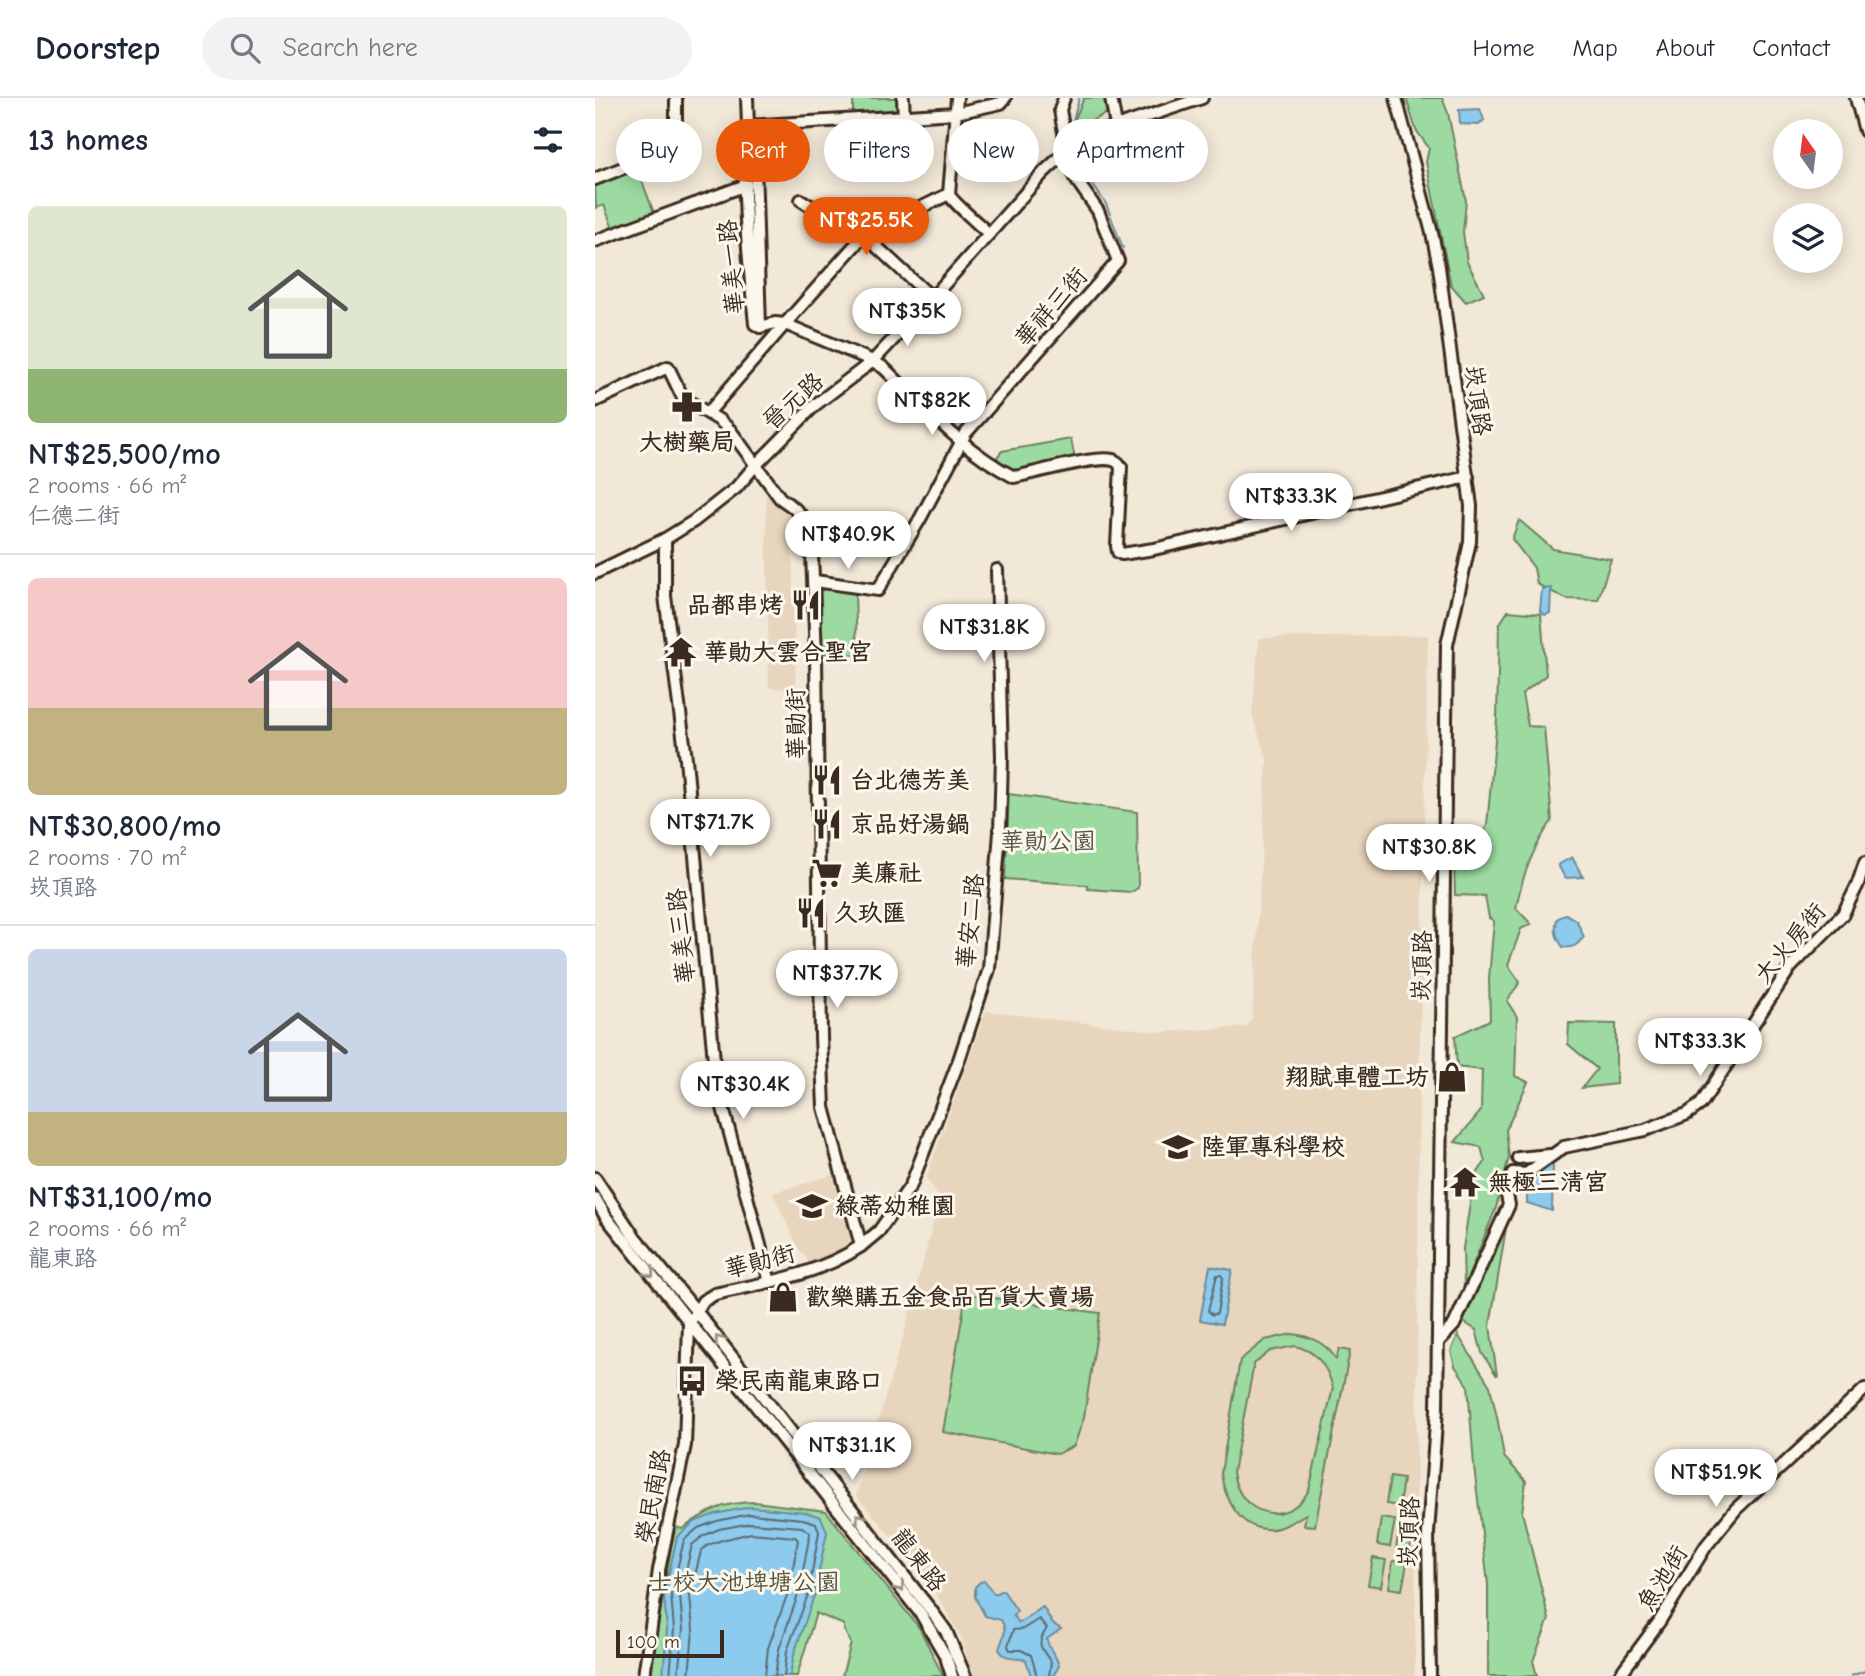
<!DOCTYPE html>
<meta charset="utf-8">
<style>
body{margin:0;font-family:"Comic Neue","LXGW WenKai TC",sans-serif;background:#f2f2f3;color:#1f2937;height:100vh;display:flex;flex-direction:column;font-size:26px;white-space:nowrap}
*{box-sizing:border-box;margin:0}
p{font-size:23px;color:#747a83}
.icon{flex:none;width:38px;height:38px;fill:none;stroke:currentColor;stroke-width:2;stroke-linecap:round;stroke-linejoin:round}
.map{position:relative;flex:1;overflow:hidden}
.sheet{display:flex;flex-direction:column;background:#fff;width:595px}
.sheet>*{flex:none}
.guide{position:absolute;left:21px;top:21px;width:665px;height:63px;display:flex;gap:14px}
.needle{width:46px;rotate:346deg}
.controls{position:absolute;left:1178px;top:21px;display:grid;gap:14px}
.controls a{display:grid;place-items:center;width:70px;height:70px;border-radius:50%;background:#fff;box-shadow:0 4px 18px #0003;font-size:35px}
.scale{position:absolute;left:21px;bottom:18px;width:108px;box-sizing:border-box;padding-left:7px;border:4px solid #3b2a1e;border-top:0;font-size:19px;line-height:24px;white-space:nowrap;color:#3b2a1e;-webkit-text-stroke:5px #fbf7ec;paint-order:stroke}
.price{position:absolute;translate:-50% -60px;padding:0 16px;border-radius:24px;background:#fff;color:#222;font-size:23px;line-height:46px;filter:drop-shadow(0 2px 4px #0008)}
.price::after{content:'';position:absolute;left:50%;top:42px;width:21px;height:16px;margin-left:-10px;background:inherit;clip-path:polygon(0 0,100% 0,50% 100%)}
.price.on{background:#ea580c;color:#fff}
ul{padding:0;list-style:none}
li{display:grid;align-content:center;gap:14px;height:371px;padding:0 28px}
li+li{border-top:2px solid #e0e1e3}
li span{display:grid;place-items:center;height:217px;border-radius:10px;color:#555}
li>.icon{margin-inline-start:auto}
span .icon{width:126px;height:126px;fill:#fffc;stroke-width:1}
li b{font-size:30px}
h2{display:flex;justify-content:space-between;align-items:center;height:84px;padding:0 28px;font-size:30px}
.tag{padding:0 24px;border-radius:32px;background:#fff;box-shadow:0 4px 18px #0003;font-size:24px;line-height:63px}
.tag.on{background:#ea580c;color:#fff}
header{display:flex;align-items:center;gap:42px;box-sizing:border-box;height:98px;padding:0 35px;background:#fff;border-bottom:2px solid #e0e1e3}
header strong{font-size:33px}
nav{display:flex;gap:38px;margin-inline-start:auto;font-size:24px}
.search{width:490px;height:63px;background:#f2f2f3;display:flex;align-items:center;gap:18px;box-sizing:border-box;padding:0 24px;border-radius:38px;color:#747a83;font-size:26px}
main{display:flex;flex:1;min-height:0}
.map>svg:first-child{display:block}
</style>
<header>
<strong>Doorstep</strong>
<div class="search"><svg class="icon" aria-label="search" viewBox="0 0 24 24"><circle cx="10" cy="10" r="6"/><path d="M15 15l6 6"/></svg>Search here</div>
<nav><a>Home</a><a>Map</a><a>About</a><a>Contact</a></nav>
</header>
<main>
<section class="sheet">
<h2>13 homes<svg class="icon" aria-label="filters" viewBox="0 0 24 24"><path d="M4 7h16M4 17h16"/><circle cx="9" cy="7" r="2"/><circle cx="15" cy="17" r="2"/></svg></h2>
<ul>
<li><span style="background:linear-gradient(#dfe7d0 75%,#8fb573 0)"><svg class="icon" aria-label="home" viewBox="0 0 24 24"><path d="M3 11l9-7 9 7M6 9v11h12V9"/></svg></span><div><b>NT$25,500/mo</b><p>2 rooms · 66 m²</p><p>仁德二街</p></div></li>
<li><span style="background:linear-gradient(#f6c9c9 60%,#c2b280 0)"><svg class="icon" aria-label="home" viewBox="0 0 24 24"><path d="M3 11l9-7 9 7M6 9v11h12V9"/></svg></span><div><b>NT$30,800/mo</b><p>2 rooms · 70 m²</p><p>崁頂路</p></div></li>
<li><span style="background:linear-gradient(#c9d6e8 75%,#c2b280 0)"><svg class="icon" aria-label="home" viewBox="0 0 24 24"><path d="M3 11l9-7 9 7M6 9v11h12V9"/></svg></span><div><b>NT$31,100/mo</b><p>2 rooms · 66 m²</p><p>龍東路</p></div></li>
</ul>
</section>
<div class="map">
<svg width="1270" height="1578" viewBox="0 0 1270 1578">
<rect width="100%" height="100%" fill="#f2e8d7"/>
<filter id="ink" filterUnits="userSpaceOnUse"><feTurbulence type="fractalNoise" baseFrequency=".0143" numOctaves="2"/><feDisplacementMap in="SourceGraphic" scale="14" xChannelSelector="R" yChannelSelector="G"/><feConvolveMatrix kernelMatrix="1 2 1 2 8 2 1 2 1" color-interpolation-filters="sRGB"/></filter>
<g filter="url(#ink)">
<g fill="#e8d5be">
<path d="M171 397H182L196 411 201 591 174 590Z"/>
<path d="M833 537 824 989 820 1578H377L367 1541 339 1492 304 1449 314 1444 307 1435 295 1437 261 1397 308 1239 345 1099 331 1080 391 913 564 934 651 929 657 919 672 661 657 617 664 540Z"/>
<path d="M241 1076 255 1140 249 1151 240 1157 216 1166 204 1151 178 1095Z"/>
</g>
<g fill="#9ddaa2" stroke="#6c8260" stroke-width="2" fill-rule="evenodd">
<path d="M258 0H301L302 11 299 14 261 16 258 13Z"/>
<path d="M489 0H510L514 14 479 32 481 18Z"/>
<path d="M811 0H847L853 15 871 103 868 134 872 164 889 196 871 204 856 187 831 64 834 50 821 32Z"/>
<path d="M42 70 59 115 18 131 9 107 1 110 0 86Z"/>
<path d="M476 341 481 366 423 376 404 365 402 359 407 353Z"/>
<path d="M924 422 958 451 1016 461 1003 502 971 501 942 486 939 470 917 441Z"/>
<path d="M229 491 260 494 262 557 229 555 226 552 225 494Z"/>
<path d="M913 513 946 516 951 577 927 596 933 628 949 629 957 723C938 749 927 779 921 810L936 826 926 831 913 867 925 884 912 903 922 919 920 978 933 984 911 1032 914 1059 901 1110 869 1189 868 1150 879 1080 890 1064 886 1049 860 1044 886 1013 887 972 862 969 860 938 895 922 894 880 899 823 894 820 890 798 860 797 859 759 879 754 892 727 902 621 904 527Z"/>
<path d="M414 696 542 714 543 790 536 794 493 791 492 787 410 781Z"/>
<path d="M974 925 1021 926V986L987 990 1002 971 973 946Z"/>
<path d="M911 1130 895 1228 902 1278 887 1255 881 1232 867 1223Z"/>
<path d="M371 1196 505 1215 489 1319 479 1348 462 1356 348 1334Z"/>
<path d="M697 1236C716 1238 731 1245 741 1261L744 1251 755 1253 720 1428 709 1427 711 1416C699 1423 685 1433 670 1431 643 1429 629 1399 626 1375L645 1262 670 1242ZM700 1248C722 1253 732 1268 738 1290L714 1392C693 1430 644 1419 638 1374L659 1266 675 1253Z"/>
<path d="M863 1237 895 1288 903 1324 909 1359 931 1383 927 1414 954 1521 938 1563 942 1578H893V1486L879 1368 873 1287 860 1268 856 1253Z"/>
<path d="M795 1379 808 1381 804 1408 791 1406Z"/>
<path d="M160 1404 231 1413 325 1531 348 1578H247L256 1545 249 1532V1527L221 1515 202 1578H55L76 1449 81 1429 87 1431C112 1413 128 1404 160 1404Z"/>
<path d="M786 1420 800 1422 795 1449 782 1447Z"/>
<path d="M806 1423 819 1425 815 1452 801 1450Z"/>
<path d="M778 1460 791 1462 786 1489 773 1487Z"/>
<path d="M798 1463 812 1465 807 1492 794 1490Z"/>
</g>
<g fill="#8ccbed" stroke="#6c8b9a" stroke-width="2">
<path d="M885 11 889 22 884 27 865 26 864 12Z"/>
<path d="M956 490 955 515 950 517 945 513 947 491Z"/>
<path d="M977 759 988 779 970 780 963 767Z"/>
<path d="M971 816 982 823 989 839C983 846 979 851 968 849 961 839 959 833 962 821Z"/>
<path d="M953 1064 957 1065 958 1070 957 1113 932 1105V1078Z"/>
<path d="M615 1168 637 1172 627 1226 605 1222Z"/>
<path d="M155 1409 210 1414 226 1419 232 1434 219 1498 199 1556 195 1578H68L72 1531 69 1497 82 1439 99 1424 120 1416Z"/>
<path d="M390 1483 399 1496 408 1492 422 1513 418 1517 424 1525 448 1509 457 1525 466 1531 452 1541C453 1552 462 1557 464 1568L458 1578H436L431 1562C420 1557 410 1563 404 1551 408 1539 413 1533 406 1522L390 1518 380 1499V1489L385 1484Z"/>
</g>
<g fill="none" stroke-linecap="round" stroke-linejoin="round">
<g stroke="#5b6a71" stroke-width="2">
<path d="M622 1177H626L628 1180 622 1215 618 1217 613 1213Z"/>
<path d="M75 1578 79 1531 76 1497 89 1442 103 1430 122 1423 155 1416 208 1421 221 1425 224 1434 213 1497 192 1553 189 1578"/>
<path d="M83 1578 88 1532 85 1498 97 1447 108 1438 124 1431 156 1425 207 1429 215 1435 204 1494 184 1551 180 1578"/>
<path d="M94 1578 98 1532 95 1498 106 1453 113 1447 127 1442 156 1435 200 1439 203 1442 194 1492 173 1550 170 1578"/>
<path d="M442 1578 436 1557 426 1552H415L413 1548 418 1532 428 1531 444 1521 452 1530C441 1547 445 1549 456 1564L454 1578"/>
</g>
<g stroke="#6c8b9a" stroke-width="2">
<path d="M477 41 475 35 484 0"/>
<path d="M481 50 496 84 511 106 528 150"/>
<path d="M1256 1578 1270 1573"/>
</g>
<g stroke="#3b2a1e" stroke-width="16">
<g id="minor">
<path d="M152 0 153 28 361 15 406 5 410 0"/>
<path d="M308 0 309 18"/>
<path d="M362 0 354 96C356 103 386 128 394 136"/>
<path d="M516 0 521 28"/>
<path d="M801 0 837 135 844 169 876 408 875 444 852 547 842 1311 833 1435 835 1578"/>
<path d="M1261 0 1270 33"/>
<path d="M153 28 160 66 165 229 160 226C154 161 145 93 153 28Z"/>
<path d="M0 81 81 49V0"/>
<path d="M206 102 244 126 269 137 337 200"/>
<path d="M0 143 151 87"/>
<path d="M165 229 180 225 190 226 269 137 354 96"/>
<path d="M0 303 73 269 88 300 124 322 135 332 185 400 199 410 216 428 221 560 226 939 229 1009 266 1148C223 1177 170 1185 120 1196L108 1203 94 1226 90 1347 64 1472 49 1578"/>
<path d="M113 315 190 226 278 263 289 270C329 309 369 353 419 379 441 375 500 357 518 362 524 364 523 365 526 369L522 448 523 454 527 456 559 451 873 379"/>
<path d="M70 441V498L91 661 121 984 175 1184"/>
<path d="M0 475 70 441 99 423 141 390 160 368 220 307 278 263 337 200 449 74 485 41 607 0"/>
<path d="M220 483 283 492 325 421 371 335 523 163 503 113 480 80 472 51 465 12 469 0"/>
<path d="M923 1060 955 1057"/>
<path d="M0 1080 38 1137 102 1214 335 1511 351 1533 370 1578"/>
<path d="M0 1100 11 1119 326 1516 351 1559 357 1578"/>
<path d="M266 1148 284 1133 316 1087 364 962 394 871 405 734 407 659 402 472"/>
<path d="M843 1244 859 1227 914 1107 912 1097 918 1075 931 1076 969 1049 1050 1032 1092 1016 1106 1006 1195 870 1248 816 1262 788 1270 765"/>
<path d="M1024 1578 1064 1524 1111 1448 1141 1411 1270 1291"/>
</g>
</g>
<use href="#minor" stroke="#fbf7ec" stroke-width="10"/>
</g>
<defs><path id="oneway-chevron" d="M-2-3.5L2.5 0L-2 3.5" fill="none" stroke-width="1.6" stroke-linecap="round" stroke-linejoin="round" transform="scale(1.75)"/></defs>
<g stroke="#9b9085">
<use href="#oneway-chevron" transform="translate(55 1175) rotate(53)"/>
<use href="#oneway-chevron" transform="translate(124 1242) rotate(-127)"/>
<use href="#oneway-chevron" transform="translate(265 1420) rotate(-128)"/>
<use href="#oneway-chevron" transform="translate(305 1489) rotate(51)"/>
</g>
</g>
<defs>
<g id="pharmacy-bare" transform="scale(2.415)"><path d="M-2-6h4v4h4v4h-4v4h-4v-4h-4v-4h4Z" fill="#3b2a1e" stroke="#fbf7ec" stroke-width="2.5" paint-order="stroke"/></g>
<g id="restaurant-bare" transform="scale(2.415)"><path d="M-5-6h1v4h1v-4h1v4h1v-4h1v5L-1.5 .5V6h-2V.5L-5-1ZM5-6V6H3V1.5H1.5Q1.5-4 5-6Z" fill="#3b2a1e" stroke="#fbf7ec" stroke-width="2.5" paint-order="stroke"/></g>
<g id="temple-bare" transform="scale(2.415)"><path d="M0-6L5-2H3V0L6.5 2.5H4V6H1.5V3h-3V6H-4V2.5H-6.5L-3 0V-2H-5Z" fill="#3b2a1e" stroke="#fbf7ec" stroke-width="2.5" paint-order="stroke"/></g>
<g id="supermarket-bare" transform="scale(2.415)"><path d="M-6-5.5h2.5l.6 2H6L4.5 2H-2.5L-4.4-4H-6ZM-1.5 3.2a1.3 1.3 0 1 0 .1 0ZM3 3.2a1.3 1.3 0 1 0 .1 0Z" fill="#3b2a1e" stroke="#fbf7ec" stroke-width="2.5" paint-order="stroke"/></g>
<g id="shop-bare" transform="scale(2.415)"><path d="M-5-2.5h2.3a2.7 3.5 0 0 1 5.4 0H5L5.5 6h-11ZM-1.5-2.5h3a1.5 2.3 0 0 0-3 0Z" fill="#3b2a1e" stroke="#fbf7ec" stroke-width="2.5" paint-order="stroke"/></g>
<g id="university-bare" transform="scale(2.415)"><path d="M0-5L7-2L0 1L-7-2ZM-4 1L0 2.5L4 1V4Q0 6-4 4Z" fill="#3b2a1e" stroke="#fbf7ec" stroke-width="2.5" paint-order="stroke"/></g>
<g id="school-bare" transform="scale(2.415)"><path d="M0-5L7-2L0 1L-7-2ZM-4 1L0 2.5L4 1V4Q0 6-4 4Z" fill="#3b2a1e" stroke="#fbf7ec" stroke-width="2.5" paint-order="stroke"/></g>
<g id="bus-bare" transform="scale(2.415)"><path d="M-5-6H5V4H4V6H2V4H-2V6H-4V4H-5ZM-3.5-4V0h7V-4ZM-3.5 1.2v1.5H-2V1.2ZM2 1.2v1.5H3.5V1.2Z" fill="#3b2a1e" stroke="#fbf7ec" stroke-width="2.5" paint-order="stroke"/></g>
</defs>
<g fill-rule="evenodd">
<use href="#pharmacy-bare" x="92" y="309"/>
<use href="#restaurant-bare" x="211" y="507"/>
<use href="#temple-bare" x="86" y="554"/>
<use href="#restaurant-bare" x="232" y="682"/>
<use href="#restaurant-bare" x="232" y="726"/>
<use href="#supermarket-bare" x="232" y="775"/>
<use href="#restaurant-bare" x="216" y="815"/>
<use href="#shop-bare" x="857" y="979"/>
<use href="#university-bare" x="583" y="1049"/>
<use href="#temple-bare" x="870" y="1084"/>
<use href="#school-bare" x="217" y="1108"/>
<use href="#shop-bare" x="188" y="1199"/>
<use href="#bus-bare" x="97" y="1283"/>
</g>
<g text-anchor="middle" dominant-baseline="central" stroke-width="6" stroke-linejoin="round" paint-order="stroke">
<g font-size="24" fill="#3b2a1e" stroke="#fbf7ec">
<text transform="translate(136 169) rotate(-95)">華美一路</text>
<text transform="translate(456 209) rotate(-49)">華祥三街</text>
<text transform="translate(883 302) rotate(82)">崁頂路</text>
<text transform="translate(198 303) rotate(-42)">晉元路</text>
<text transform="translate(201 626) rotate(-91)">華勛街</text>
<text transform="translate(375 823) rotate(-84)">華安二路</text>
<text transform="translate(86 838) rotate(-96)">華美三路</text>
<text transform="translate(1195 845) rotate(-50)">大火房街</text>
<text transform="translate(827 868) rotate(-89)">崁頂路</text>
<text transform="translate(165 1163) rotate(-14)">華勛街</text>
<text transform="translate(58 1398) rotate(-79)">榮民南路</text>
<text transform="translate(814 1434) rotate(-88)">崁頂路</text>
<text transform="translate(324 1462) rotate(52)">龍東路</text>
<text transform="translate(1067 1480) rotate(-58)">魚池街</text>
</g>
<g font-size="24" font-weight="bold" fill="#3b2a1e" stroke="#fbf7ec" text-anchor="start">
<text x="92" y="344" text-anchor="middle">大樹藥局</text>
<text x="188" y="507" text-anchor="end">品都串烤</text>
<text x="109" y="554">華勛大雲合聖宮</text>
<text x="255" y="682">台北德芳美</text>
<text x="255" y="726">京品好湯鍋</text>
<text x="255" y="775">美廉社</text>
<text x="239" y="815">久玖匯</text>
<text x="834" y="979" text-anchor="end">翔賦車體工坊</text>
<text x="606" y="1049">陸軍專科學校</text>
<text x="893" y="1084">無極三清宮</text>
<text x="240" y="1108">綠蒂幼稚園</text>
<text x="211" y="1199">歡樂購五金食品百貨大賣場</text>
<text x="120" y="1283">榮民南龍東路口</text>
</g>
<g font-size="24" fill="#54563f" stroke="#fbf7ec">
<text x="453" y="743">華勛公園</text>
<text x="149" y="1484">士校大池埤塘公園</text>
</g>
</g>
</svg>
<div class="controls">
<a><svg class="needle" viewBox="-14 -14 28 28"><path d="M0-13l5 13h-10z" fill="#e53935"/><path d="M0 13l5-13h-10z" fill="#747a83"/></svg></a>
<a><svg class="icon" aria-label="layers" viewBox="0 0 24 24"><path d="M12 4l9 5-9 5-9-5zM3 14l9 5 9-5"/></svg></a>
</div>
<div class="scale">100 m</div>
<b class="price on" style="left:271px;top:159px">NT$25.5K</b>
<b class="price" style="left:312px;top:250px">NT$35K</b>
<b class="price" style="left:337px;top:339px">NT$82K</b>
<b class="price" style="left:696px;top:435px">NT$33.3K</b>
<b class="price" style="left:253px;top:473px">NT$40.9K</b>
<b class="price" style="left:389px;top:566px">NT$31.8K</b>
<b class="price" style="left:115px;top:761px">NT$71.7K</b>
<b class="price" style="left:834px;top:786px">NT$30.8K</b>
<b class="price" style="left:242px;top:912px">NT$37.7K</b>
<b class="price" style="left:1105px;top:980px">NT$33.3K</b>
<b class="price" style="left:148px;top:1023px">NT$30.4K</b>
<b class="price" style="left:257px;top:1384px">NT$31.1K</b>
<b class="price" style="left:1121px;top:1411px">NT$51.9K</b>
<div class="guide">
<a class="tag">Buy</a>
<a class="tag on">Rent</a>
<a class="tag">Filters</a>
<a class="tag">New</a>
<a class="tag">Apartment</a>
</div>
</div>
</main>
